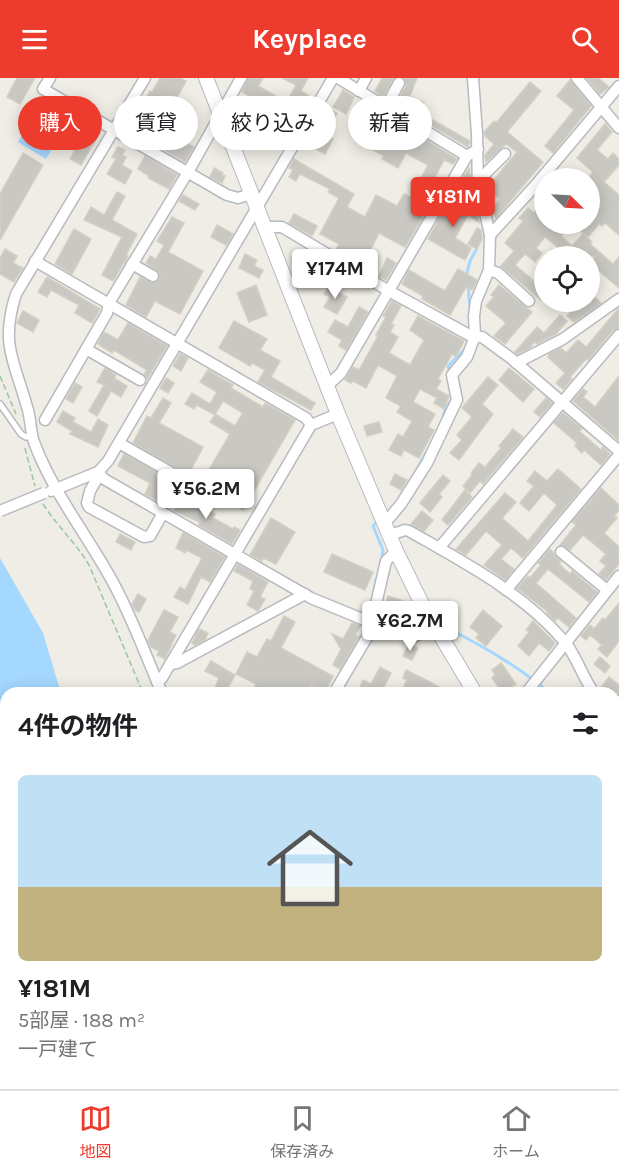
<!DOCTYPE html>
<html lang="ja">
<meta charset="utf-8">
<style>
body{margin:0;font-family:Karla,"Noto Sans JP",sans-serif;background:#f2f2f2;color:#202124;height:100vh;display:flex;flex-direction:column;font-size:22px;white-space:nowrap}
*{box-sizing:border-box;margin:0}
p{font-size:20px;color:#757577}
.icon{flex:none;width:33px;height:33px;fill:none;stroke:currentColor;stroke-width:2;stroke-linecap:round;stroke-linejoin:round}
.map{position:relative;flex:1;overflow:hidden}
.side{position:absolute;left:0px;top:609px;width:620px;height:402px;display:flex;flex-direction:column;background:#fff;border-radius:18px 18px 0 0;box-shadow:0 3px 15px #0003}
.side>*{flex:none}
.top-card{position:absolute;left:18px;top:18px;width:584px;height:54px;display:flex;gap:12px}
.needle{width:39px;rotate:114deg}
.fabs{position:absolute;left:534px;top:90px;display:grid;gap:12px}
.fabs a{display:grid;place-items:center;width:66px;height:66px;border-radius:50%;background:#fff;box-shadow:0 3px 15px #0003;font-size:30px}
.price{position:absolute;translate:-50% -51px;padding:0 14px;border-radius:6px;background:#fff;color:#222;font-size:20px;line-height:39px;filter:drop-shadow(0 2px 3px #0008)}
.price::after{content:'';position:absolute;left:50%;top:36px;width:18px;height:14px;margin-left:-9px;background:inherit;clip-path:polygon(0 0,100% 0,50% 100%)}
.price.on{background:#ed3b2d;color:#fff}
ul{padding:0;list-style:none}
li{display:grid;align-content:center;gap:12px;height:318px;padding:0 18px}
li+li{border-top:2px solid #e0e0e0}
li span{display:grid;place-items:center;height:186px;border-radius:9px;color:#555}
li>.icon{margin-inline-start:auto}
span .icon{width:108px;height:108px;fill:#fffc;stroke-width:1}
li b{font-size:26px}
h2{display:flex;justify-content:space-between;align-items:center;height:72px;padding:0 18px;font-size:26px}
.tag{padding:0 21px;border-radius:27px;background:#fff;box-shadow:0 3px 15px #0003;font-size:21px;line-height:54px}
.tag.on{background:#ed3b2d;color:#fff}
header{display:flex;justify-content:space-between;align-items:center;height:78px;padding:0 18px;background:#ed3b2d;color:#fff;font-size:27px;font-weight:700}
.tabs{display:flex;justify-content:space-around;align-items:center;height:84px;border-top:2px solid #e0e0e0;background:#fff;font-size:16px;color:#757577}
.tabs a{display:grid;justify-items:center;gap:3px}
.tabs .on{color:#ed3b2d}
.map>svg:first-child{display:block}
</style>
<header><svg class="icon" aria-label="menu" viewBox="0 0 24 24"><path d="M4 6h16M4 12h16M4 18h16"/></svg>Keyplace<svg class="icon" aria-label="search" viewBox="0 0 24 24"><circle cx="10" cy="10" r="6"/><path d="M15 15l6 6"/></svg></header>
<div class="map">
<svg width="619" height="1011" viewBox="0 0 619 1011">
<rect width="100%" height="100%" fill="#efede5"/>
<g fill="#a5d8ff">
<path d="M45 18 73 35 46 81 18 64Z"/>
<path d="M0 480 43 555 61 615H6V753L0 741Z"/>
<path d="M93 1005H205L207 1011H95Z"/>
</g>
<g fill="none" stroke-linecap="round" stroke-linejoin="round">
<g stroke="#a5d8ff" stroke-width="3">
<path d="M466 198 470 183 476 172"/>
<path d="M468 207 470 231"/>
<path d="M450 294 448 288 466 270"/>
<path d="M442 343 445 332 453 319"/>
<path d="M416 393 427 373"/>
<path d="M378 443 373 448 383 472 381 484"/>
<path d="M373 519 376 502"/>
<path d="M399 528 423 539"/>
<path d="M440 547C472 562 504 580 532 601"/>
<path d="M538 605 549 615"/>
<path d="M619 809 614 817 619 1001"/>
</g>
</g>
<g fill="#cac8c2" stroke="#d4cfc3" stroke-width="1.5" fill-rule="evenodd">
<path d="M17 0H35L20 26 7 19Z"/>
<path d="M160 0H180L186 3 173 27 187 35 184 41 157 26 149 40 181 57 179 61 194 69 185 84 130 51 150 13 152 14Z"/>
<path d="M248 0H263L258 8 290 26 282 40 251 23 253 20 242 14Z"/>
<path d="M282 0H308L301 13 308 17 303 27 289 20 296 7Z"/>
<path d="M382 0H394L383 19 375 13Z"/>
<path d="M404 0H417L410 18 424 25 416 39 396 26 406 8Z"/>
<path d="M587 0H598L609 9 600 16Z"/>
<path d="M570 2 591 28 553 75 545 68 574 32 557 18Z"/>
<path d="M530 4 541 13 507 54 543 84 496 140 492 131 500 121 487 110 517 74 506 66 486 84 485 77 494 66 485 58 484 54 494 43 496 45Z"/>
<path d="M343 12 354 19 346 36 333 29Z"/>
<path d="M325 29 337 35 325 57 333 61 325 76 316 71 319 66 314 63 323 46 318 43Z"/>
<path d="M422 36 470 63 468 69 420 41Z"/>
<path d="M252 43 287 63 283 71 248 51Z"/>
<path d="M605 46 612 54 597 72 608 81 613 75 619 81V87L604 104 619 117V157L605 145 602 148 599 146 588 159 573 146H590V98L593 94 577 80Z"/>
<path d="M89 48 100 54 81 87 70 81Z"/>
<path d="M379 50 390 56 392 53 409 62 413 54 457 81 453 86 444 82 435 99 438 101 426 125 430 127 405 169 379 155 370 173 374 175 366 191 336 172 339 166 320 156 339 120 328 114 330 111 300 96 296 103 289 99 293 92 289 90 294 81 354 116 347 129 365 139 376 117 397 128 404 116 411 119 428 87 406 75 398 90 382 81 384 78 369 70Z"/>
<path d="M118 69 125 72 122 77 126 79 122 87 132 93 125 106 107 96 116 81 112 79Z"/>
<path d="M23 75 43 87 0 162V116Z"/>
<path d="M145 78 177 97 169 111 148 100 149 98 138 91Z"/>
<path d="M214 90 223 95 222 97 225 98 222 105 210 99Z"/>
<path d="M469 90 470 98 464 110 468 112 462 120 454 116Z"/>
<path d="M117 114 125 118 112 142 137 156 126 177 128 178 113 203 102 197 122 159 84 142 91 129 104 137Z"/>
<path d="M183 117 199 126 195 132 179 123Z"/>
<path d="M455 119 470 131 473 127 475 128 479 144 468 137 455 160 471 170 465 182 428 161 445 131 448 132Z"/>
<path d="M544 122V146H572L561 158 572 168 583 156 592 164 590 166 613 186 619 179V210L590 185 596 178H569L545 159 536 170 542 175 535 184 525 176 515 187 540 208 544 203V218L541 222 501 188 514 173 505 165 523 143 519 140 528 130 534 135Z"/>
<path d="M294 136 317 148 312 158 289 145Z"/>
<path d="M172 139 184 145 168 174 203 193 180 236 155 223 146 239 126 227 140 199 152 205 160 201 159 194 146 185 150 178 156 181 164 167 157 163Z"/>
<path d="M217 147 233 156 226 167 211 159Z"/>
<path d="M477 150 481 152 482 161 477 171 468 166Z"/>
<path d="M74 151 91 161 72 196 55 186Z"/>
<path d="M5 171 17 178 13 185 23 190 14 204 0 196V180Z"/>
<path d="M245 176 257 182 254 188 263 192 259 200 239 190Z"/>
<path d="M387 180 396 185 386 202 379 198Z"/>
<path d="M458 191 477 202 472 212 466 209 450 237 422 221 423 218 402 206 409 192 445 213Z"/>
<path d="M47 199 100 231 92 245 75 235 79 227 51 212 47 219 38 214Z"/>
<path d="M256 207 267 237 249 244 237 215Z"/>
<path d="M499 207 532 234 505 266 494 258 506 245 486 228 494 219 491 217Z"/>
<path d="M329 209 347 219 337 236 324 229 330 219 324 216Z"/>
<path d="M590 215 601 225 574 244 567 238 580 224H590Z"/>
<path d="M392 223 401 228 391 246 394 247 390 254 398 259 389 275 410 287 424 262 410 252 418 238 464 263 456 278 452 276 438 301 441 303 436 311 449 318 444 331 434 325 437 320 420 311 413 324 435 336 428 349 434 352 419 380 404 372 401 378 389 372 398 356 403 359 412 343 397 334 401 328 386 320 397 298 378 287 366 310 353 303 351 305 345 302 353 289 359 292 378 258 376 257 386 239 383 238Z"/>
<path d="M359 229 368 234 346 272 339 268 342 262 328 254 335 242 348 249Z"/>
<path d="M619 230V250L613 252 588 282 586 281 570 299 572 301 563 311 556 305 565 295 548 279 549 276 561 270 566 275 578 262 586 269Z"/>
<path d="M23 233 39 242 33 254 17 245Z"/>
<path d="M560 237 567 243 556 256 537 266 534 264 530 270 517 276 515 274 537 249 544 255Z"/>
<path d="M234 243 267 261 260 272 280 283 271 299 315 325 311 332 258 304 265 292 252 285 250 288 219 270Z"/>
<path d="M128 245 167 268 147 301 144 296 147 292 114 272 112 275 98 266 104 254 118 262Z"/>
<path d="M180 276 188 280 181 293 173 288Z"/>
<path d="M105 290 116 297 114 300 127 308 121 319 111 313 97 338 89 333 104 307 97 304Z"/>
<path d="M509 290 534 311 523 324 499 302Z"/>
<path d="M208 292 233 307 231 310 263 329 265 325 295 342 243 432 213 414 216 409 203 402 230 356 210 344 215 337 197 327 194 331 185 326 192 315 210 326 217 314 200 304ZM223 323 243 335 235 348 215 336Z"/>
<path d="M619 298V363L573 323 583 311 587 314 583 319 595 329Z"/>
<path d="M488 299 498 307 482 326 493 336 459 382 450 375 462 362 457 357 472 339 462 330Z"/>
<path d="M166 300 174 305 168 315 160 310Z"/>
<path d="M75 305 82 309 73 325 66 321Z"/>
<path d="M163 320 171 325 159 345 203 369 176 420 165 415 160 424 145 416 150 405 118 388 124 376 174 404 180 392 133 365 147 338 151 340Z"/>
<path d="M546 320 552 325 540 339 534 334Z"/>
<path d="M63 333 75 340 73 344 91 354 98 341 108 347 98 369 70 356 72 353 57 344Z"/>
<path d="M563 335 582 351 579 353 601 372 603 369 610 376 601 387 584 372 582 375 575 368 577 365 554 345Z"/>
<path d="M379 344 382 354 367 358 364 348Z"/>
<path d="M513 351 523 359 483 406 480 403 470 415 463 408 472 397 471 395 479 385 485 389 501 370 499 368Z"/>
<path d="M558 391 581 411 523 480 511 470 501 481 514 491 505 502 484 487 502 467 486 453 466 477 456 471 505 415 516 424 502 440 528 463 557 427 544 415 529 433 520 425 534 408 527 403 535 393 547 403Z"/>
<path d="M395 396 407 402 401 412 390 406Z"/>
<path d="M443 397 450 403 439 416 442 419 430 434 420 425Z"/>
<path d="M601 410 619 427V432L614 438 617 440 604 455 619 469V486L606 502 599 496 606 488 600 483 606 476 583 457 570 472 560 467 576 447 572 444Z"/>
<path d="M465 412 472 419 448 447 442 442Z"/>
<path d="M182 418 215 436 213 440 233 451 234 449 240 452 232 466 199 447 200 444 174 433Z"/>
<path d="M422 433 433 442 424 453 411 446Z"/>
<path d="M271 440 295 454 276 486 263 480 262 483 250 477Z"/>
<path d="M183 455 225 479 210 504 201 499 188 526 174 519 180 509 185 512 202 480 186 472 185 475 176 470Z"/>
<path d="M120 456 135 464 131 472 116 464Z"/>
<path d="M550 471 561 484 559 486 570 496 572 493 597 514 589 524 548 491 536 505 576 540 569 549 558 540 555 543 547 535 548 534 517 510 528 498 530 500 541 487 538 485Z"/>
<path d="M332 476 373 494 365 512 324 494Z"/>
<path d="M238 486 268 504 260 519 265 521 258 533 247 527 254 513 250 511 253 503 234 493Z"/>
<path d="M138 516 146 521 139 534 135 532 132 526Z"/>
<path d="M388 518 403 523 398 538 384 532Z"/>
<path d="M619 525V563L607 579 598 571 602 567 590 557 586 562 581 558 590 547 594 551 603 540 605 542Z"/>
<path d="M164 532 178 539 170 554 176 557 165 581 157 577 159 573 151 569 148 562Z"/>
<path d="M483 532 502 548 486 568 476 560 479 556 470 549Z"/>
<path d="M284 538 295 544 281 570 333 598 325 615 311 607 307 615H252L256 606 236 596 247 574 257 579 267 561 271 563Z"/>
<path d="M412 543 421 562 413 566 404 546Z"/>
<path d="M533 543 555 565 549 573 539 565 529 578 518 568 529 554 526 552Z"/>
<path d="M352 545 360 548 355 557 359 559 340 591 333 587 341 571 332 556 343 561Z"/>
<path d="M199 551 208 555 205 562 195 567 192 565Z"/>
<path d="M409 566 418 570 412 582 403 578Z"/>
<path d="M600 579 610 588 605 595 594 586Z"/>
<path d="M211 583 235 597 225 615 214 612 219 600 205 593Z"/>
<path d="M501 585 516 606 503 615 492 600 495 597 492 592Z"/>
<path d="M380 589 391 595 381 615H364L359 612 363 602 371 606Z"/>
<path d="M406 592 428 603 450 615H400L407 602 403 600Z"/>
<path d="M609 599 619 607V615H601L600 611Z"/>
</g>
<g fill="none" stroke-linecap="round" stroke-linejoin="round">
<g stroke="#b7babf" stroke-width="8">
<path id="service" d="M0 326 21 356 26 359 32 358"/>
</g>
<g stroke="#b7babf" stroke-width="13">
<g id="minor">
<path d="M50 0 43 11 227 117 238 120 251 116"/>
<path d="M145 0 16 216C0 266 14 282 27 329 31 340 30 353 34 364 52 413 85 454 110 499 131 536 145 576 162 615"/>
<path d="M338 0 467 78"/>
<path d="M577 0 619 50"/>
<path d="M359 13 366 0"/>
<path d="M386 29 399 5"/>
<path d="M363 56 380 26"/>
<path d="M477 101 484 97 505 76"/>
<path d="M265 149H282L389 213 471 258 482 259 512 281 619 373"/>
<path d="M490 157 534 109 619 8"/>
<path d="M35 183 306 340 311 347"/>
<path d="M132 186 153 198"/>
<path d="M489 192 498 195 529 223"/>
<path d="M86 271 140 302"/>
<path d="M516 285 563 261 619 221"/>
<path d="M327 308 341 295 467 78 478 71"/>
<path d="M45 342 107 235 109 225 188 94 241 0"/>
<path d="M119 365 170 394"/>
<path d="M98 394 104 401 311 520 372 545"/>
<path d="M99 397 90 413 87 425 89 429 144 459 150 458 163 435"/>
<path d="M51 413 98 394 108 383 333 0"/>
<path d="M385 445 401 426 427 385 457 322 452 297 467 279 475 258 474 238 476 223 489 192 490 157 484 130 478 116 477 56 473 0"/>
<path d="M390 457 405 452 409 453C463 484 522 514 564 563 575 575 583 600 594 615"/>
<path d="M439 470 619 257"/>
<path d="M561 474 607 512"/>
<path d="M506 512 619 377"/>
<path d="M170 586 177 585 305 516"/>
<path d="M157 604 162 600 311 347 338 336"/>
<path d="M334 615 369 556 386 483 396 473"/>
<path d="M526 615 619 498"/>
<path d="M614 630 619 623"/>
<path d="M614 751 619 745"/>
<path d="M0 986 6 1002"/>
<path d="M308 1005 310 1011"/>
<path d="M531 1005 541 1011"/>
<path d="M460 1011 464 1005"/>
</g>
</g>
<g stroke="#b7babf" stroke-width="16">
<g id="tertiary">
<path d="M206 0 338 336 396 473 424 530 475 615"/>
<path d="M614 793 619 798"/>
<path d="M565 1011 566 1005"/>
<path d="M578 1011 579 1005"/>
</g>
</g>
<g stroke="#98c7a5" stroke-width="1.5" stroke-dasharray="6 3" stroke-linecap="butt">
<path d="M0 298 16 336"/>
<path d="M25 370 35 408"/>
<path d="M43 426C57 448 76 465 89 487L143 615"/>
<path d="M294 1005 296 1011"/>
</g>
<use href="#service" stroke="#fff" stroke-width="5"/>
<use href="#minor" stroke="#fff" stroke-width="10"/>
<use href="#tertiary" stroke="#fff" stroke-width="14"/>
<g stroke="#b7babf" stroke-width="13" stroke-linecap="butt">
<path id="minor-bridge" d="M0 433 44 415"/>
</g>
<use href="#minor-bridge" stroke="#fff" stroke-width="10"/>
</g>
</svg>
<div class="fabs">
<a><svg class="needle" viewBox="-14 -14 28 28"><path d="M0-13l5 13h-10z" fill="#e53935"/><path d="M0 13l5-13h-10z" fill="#757577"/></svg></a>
<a><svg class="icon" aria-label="locate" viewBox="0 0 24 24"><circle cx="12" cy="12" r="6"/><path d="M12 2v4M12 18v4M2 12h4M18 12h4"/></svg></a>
</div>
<b class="price on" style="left:453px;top:150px">¥181M</b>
<b class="price" style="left:335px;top:222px">¥174M</b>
<b class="price" style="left:206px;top:442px">¥56.2M</b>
<b class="price" style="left:410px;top:574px">¥62.7M</b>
<div class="top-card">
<a class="tag on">購入</a>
<a class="tag">賃貸</a>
<a class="tag">絞り込み</a>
<a class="tag">新着</a>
</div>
<section class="side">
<h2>4件の物件<svg class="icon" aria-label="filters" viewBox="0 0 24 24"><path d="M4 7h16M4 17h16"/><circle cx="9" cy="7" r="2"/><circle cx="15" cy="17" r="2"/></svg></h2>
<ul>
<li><span style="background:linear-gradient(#bfe0f5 60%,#c2b280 0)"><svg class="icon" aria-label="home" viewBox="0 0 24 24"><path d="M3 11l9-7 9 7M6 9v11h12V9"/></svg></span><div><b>¥181M</b><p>5部屋 · 188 m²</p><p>一戸建て</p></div></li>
</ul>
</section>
</div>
<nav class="tabs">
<a class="on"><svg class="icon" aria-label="map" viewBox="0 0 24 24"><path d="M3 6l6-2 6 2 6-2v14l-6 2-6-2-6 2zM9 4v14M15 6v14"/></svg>地図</a>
<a><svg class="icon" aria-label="saved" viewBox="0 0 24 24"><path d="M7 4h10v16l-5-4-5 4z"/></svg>保存済み</a>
<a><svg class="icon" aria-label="home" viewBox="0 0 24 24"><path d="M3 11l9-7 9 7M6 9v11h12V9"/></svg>ホーム</a>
</nav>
